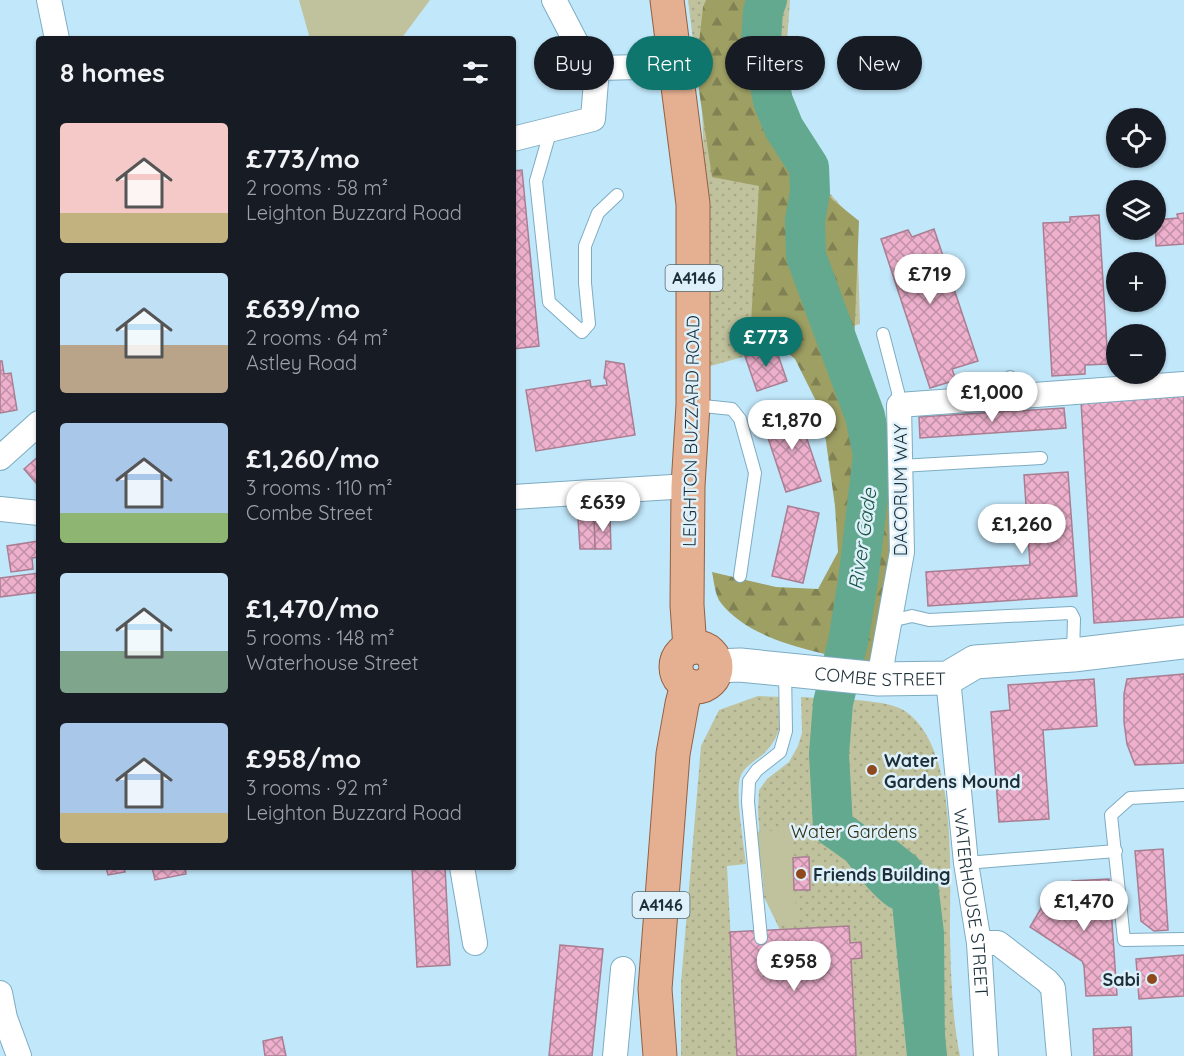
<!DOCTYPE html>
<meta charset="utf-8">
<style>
body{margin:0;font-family:Quicksand,sans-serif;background:#20242c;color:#f1f3f6;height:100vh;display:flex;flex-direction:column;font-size:22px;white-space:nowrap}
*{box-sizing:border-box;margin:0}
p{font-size:20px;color:#9ea1a6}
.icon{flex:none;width:33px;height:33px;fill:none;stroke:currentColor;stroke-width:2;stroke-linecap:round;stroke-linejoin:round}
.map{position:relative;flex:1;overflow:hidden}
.drawer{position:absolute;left:36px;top:36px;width:480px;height:834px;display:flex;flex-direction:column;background:#171b24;border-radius:6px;box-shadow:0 2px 4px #0004}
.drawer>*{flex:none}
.guide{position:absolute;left:534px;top:36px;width:560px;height:54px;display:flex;gap:12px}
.buttons{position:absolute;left:1106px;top:108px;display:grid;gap:12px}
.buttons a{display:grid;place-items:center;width:60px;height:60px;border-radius:50%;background:#171b24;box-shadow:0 2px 4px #0004;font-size:30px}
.price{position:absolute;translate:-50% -51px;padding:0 14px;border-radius:21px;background:#fff;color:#222;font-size:20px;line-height:39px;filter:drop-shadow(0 2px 3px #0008)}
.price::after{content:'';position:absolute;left:50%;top:36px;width:18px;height:14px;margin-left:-9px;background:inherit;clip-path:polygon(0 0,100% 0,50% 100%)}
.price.active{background:#0f766e;color:#fff}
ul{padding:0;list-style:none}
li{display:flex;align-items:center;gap:18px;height:150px;padding:0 24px}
li span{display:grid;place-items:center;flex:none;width:168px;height:120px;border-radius:6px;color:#555}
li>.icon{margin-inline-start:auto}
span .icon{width:72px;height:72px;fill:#fffc;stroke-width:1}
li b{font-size:26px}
h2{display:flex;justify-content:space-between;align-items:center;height:72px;padding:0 24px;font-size:26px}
.tag{padding:0 21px;border-radius:27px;background:#171b24;box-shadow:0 2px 4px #0004;font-size:21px;line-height:54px}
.tag.active{background:#0f766e;color:#fff}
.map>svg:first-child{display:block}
</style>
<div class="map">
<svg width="1184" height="1056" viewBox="0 0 1184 1056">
<defs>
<pattern id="grass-dots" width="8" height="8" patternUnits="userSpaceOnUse" patternTransform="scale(1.5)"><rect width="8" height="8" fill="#c0c29d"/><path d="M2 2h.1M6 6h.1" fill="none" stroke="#a4a788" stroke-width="1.8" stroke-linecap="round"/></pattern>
<pattern id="forest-firs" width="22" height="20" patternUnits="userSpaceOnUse" patternTransform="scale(1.5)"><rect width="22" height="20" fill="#9e9f63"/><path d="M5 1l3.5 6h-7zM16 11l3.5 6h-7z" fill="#808253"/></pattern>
<pattern id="building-cross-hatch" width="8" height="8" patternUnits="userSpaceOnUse" patternTransform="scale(1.5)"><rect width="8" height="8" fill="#eeb0cd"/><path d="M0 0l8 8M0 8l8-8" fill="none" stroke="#c090a7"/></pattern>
</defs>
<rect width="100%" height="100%" fill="#c1e7fa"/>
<g fill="url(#grass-dots)">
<path d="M688 0H790L784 83 802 162 857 224 860 324 707 367 705 190 702 112Z"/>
<path d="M758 696 782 697C783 721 780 740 761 756 754 761 745 767 741 775 734 790 744 845 746 864L727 866 737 1056H681V983L701 746 719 710Z"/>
<path d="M801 697C826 699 886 698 905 711 960 748 949 879 950 937 951 977 952 1017 960 1056H856L851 959 862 958 861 942 850 943 780 930 764 897 758 811 759 790 767 779 789 762 798 746 802 733Z"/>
</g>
<path fill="url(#forest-firs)" d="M706 0H749L768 5 778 85 800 161 833 200 859 221 854 345 873 415 886 422 896 561 871 663C825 654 752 643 721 603 715 596 714 581 712 572L776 587 818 589 838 552 835 506 822 413 795 359 751 323 759 186 712 177 696 70 703 7Z"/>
<g fill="#c0c29d">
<path d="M299 0H430L401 39H310Z"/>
<path d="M791 829 797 923 778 924 766 895 755 832Z"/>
</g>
<path fill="#62a990" d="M841 827 842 829 881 832 893 838 917 857 938 883 944 932 945 1056H917V1026L910 1025 906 1021 907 1002 898 966C903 959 907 962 916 962V914C908 911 896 911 889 907 874 897 861 880 850 866 843 857 837 843 826 839L830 828Z"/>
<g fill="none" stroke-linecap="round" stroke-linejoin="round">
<path stroke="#62a990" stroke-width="40" d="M767 0 763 11 761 40 773 101 784 128 809 167 810 192 805 221 806 256 865 416 873 455 858 581 848 642 833 703 829 754 833 827 910 882 927 1056"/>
</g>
<g fill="url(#building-cross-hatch)" stroke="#a97e92" stroke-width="1.5">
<path d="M522 170 539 346 513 349V171Z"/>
<path d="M1184 213V244L1156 246 1155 220 1178 218 1177 214Z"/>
<path d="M1099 215 1108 364 1085 365V374L1052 376 1043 223 1070 222V217Z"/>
<path d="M934 229 978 361 952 369 956 380 930 388 881 239 908 230 912 237Z"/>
<path d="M775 346 787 381 757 391 745 356Z"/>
<path d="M0 361H2L4 374 11 373 17 410 0 413Z"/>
<path d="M606 361 624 364 635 435 536 451 526 390 590 380 591 387 607 385 606 379 604 378Z"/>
<path d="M1184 395V617L1094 623 1081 401Z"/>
<path d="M1064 408 1066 428 920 438 919 417Z"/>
<path d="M797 409 821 481 786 492 762 420Z"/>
<path d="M39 456V480L36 483 24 469Z"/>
<path d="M1068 472 1077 596 928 606 926 572 1030 565 1024 475Z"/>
<path d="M788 506 819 513 803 583 772 576Z"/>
<path d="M594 518H610L611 549H595Z"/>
<path d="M594 518 595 549H580L578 519Z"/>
<path d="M39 541V557L32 558 33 569 11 572 7 546Z"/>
<path d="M39 573V592L0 597V578Z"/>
<path d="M1184 674V763L1135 765 1127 744 1124 722V694L1127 679Z"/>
<path d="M1094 679 1097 726 1043 730 1049 819 999 822 991 712 1010 710 1008 685Z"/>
<path d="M1163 849 1168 930 1154 931 1141 921 1135 851Z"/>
<path d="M803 857H809L810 890H794L793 858Z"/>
<path d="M106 867H124L125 872 108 875Z"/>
<path d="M152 867H185L186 874 155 880Z"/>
<path d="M412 867H445L450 965 417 967Z"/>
<path d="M1109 879 1117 995 1086 996 1084 966 1082 961 1030 927 1047 898 1055 904 1063 895H1073L1072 881Z"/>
<path d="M849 926 850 943 861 942 862 958 851 959 856 1056H737L730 932Z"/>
<path d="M560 945 603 949 592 1056H549Z"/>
<path d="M1184 955V996L1139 999 1136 959Z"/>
<path d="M1131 1027 1132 1056H1094L1093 1029Z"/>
<path d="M282 1037 286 1056H265L263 1041Z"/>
</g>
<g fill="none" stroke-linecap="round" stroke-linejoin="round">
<g stroke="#7dacc2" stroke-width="14">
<g id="lane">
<path d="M551 129 536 181 549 302 582 332 589 324 585 283V246L598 213 617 195"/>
<path d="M883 334 898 392 899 405"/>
<path d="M1010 377V396"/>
<path d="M694 405 732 409 740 419 755 473 740 576"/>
<path d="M900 466 1041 458"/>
<path d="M891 621 912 616 929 620 1071 613 1074 619 1073 654"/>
<path d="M1184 795 1130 798 1111 815 1124 940 1184 939"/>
<path d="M966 863 1116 851"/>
<path d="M761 938 748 802 749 781 757 770 780 752 786 731 785 670"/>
</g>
</g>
<g stroke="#7dacc2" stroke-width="26">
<g id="street">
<path d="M49 0 57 39"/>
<path d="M554 0 580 50 597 68 641 67 676 59"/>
<path d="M513 139 593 119 597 68"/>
<path d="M0 458 39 423"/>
<path d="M513 497 688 486"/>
<path d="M0 509 39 513"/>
<path id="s1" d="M948 678 966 863 979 943 986 1056"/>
<path d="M879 679 902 552 899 405 1184 384"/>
<path d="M462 867 475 943"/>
<path d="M979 943H998L1047 981 1053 988 1059 1056"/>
<path d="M0 993 5 1018 19 1056"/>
<path d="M615 1056 623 969"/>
</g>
</g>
<g stroke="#7dacc2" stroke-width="35">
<g id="secondary">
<path id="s2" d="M716 666 740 665 879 679 948 678 975 662 1073 655 1184 642"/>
</g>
</g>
<g stroke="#946042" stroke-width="35">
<g id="primary">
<path d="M667 0 693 204V405L688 486 687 605 690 648"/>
<circle cx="696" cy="667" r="20"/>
<path d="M660 1056 655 989 673 754 682 704 687 685"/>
</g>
</g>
<use href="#lane" stroke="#fff" stroke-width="12"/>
<use href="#street" stroke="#fff" stroke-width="24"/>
<use href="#secondary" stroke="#fff" stroke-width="33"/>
<use href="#primary" stroke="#e5b091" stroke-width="33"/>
</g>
<g fill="#8e491e" stroke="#def1fa" stroke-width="2">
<circle cx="872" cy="770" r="6"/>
<circle cx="801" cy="874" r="6"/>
<circle cx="1152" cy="979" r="6"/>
</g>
<g text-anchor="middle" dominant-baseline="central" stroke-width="5" stroke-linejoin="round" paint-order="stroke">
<g fill="#def1fa" stroke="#566972" stroke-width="1.5">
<rect x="665.5" y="265" width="57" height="26" rx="4.5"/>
<rect x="632.5" y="892" width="57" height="26" rx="4.5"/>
</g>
<g font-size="16" font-weight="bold" fill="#1c2f38">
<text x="694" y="278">A4146</text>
<text x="661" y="905">A4146</text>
</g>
<g font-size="18" fill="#1c2f38" stroke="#def1fa">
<text transform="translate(691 431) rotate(-89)">LEIGHTON BUZZARD ROAD</text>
<text transform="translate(900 490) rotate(-90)">DACORUM WAY</text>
<text stroke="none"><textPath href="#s2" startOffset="165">COMBE STREET</textPath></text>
<text stroke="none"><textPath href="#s1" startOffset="226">WATERHOUSE STREET</textPath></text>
</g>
<g font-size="18" font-weight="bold" fill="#1c2f38" stroke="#def1fa" text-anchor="start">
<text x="884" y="760">Water<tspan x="884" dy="21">Gardens Mound</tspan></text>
<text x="813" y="874">Friends Building</text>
<text x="1140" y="979" text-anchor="end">Sabi</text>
</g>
<g font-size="18" fill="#2d2d11" stroke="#def1fa">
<text x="854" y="831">Water Gardens</text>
</g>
<g font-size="20" font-style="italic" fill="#1c5543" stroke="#def1fa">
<text transform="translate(862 539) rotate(-82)">River Gade</text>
</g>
</g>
</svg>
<div class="buttons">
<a><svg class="icon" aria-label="locate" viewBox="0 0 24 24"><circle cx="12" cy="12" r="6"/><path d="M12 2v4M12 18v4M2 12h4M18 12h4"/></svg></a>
<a><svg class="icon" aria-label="layers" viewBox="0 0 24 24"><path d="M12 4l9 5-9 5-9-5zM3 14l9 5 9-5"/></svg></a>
<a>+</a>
<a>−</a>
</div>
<b class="price" style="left:930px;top:305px">£719</b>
<b class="price active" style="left:766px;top:368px">£773</b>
<b class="price" style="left:992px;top:423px">£1,000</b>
<b class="price" style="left:792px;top:451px">£1,870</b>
<b class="price" style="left:603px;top:533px">£639</b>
<b class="price" style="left:1022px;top:555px">£1,260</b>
<b class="price" style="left:1084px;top:932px">£1,470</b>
<b class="price" style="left:794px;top:992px">£958</b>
<div class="guide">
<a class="tag">Buy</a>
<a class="tag active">Rent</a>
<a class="tag">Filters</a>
<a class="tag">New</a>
</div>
<section class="drawer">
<h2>8 homes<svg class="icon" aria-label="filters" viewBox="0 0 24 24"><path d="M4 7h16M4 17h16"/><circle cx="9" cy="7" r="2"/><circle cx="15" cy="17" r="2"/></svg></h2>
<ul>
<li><span style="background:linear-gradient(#f6c9c9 75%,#c2b280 0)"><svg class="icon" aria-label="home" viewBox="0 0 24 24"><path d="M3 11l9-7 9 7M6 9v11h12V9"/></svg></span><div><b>£773/mo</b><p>2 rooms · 58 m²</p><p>Leighton Buzzard Road</p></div></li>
<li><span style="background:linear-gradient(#bfe0f5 60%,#b9a48a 0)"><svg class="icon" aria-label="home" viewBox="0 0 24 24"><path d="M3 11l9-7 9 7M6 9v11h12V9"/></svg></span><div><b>£639/mo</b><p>2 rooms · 64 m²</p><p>Astley Road</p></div></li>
<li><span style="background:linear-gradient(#a9c7e8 75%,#8fb573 0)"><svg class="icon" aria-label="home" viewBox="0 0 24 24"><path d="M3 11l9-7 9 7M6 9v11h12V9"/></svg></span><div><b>£1,260/mo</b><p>3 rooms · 110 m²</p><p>Combe Street</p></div></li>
<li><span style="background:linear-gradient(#bfe0f5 65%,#7fa58c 0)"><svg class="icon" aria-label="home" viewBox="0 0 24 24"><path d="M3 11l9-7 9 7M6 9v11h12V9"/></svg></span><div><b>£1,470/mo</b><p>5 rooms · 148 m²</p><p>Waterhouse Street</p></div></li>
<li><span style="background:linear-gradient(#a9c7e8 75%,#c2b280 0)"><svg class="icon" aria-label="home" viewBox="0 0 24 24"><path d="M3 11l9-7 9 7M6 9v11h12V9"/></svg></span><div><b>£958/mo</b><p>3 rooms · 92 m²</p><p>Leighton Buzzard Road</p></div></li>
</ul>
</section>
</div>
